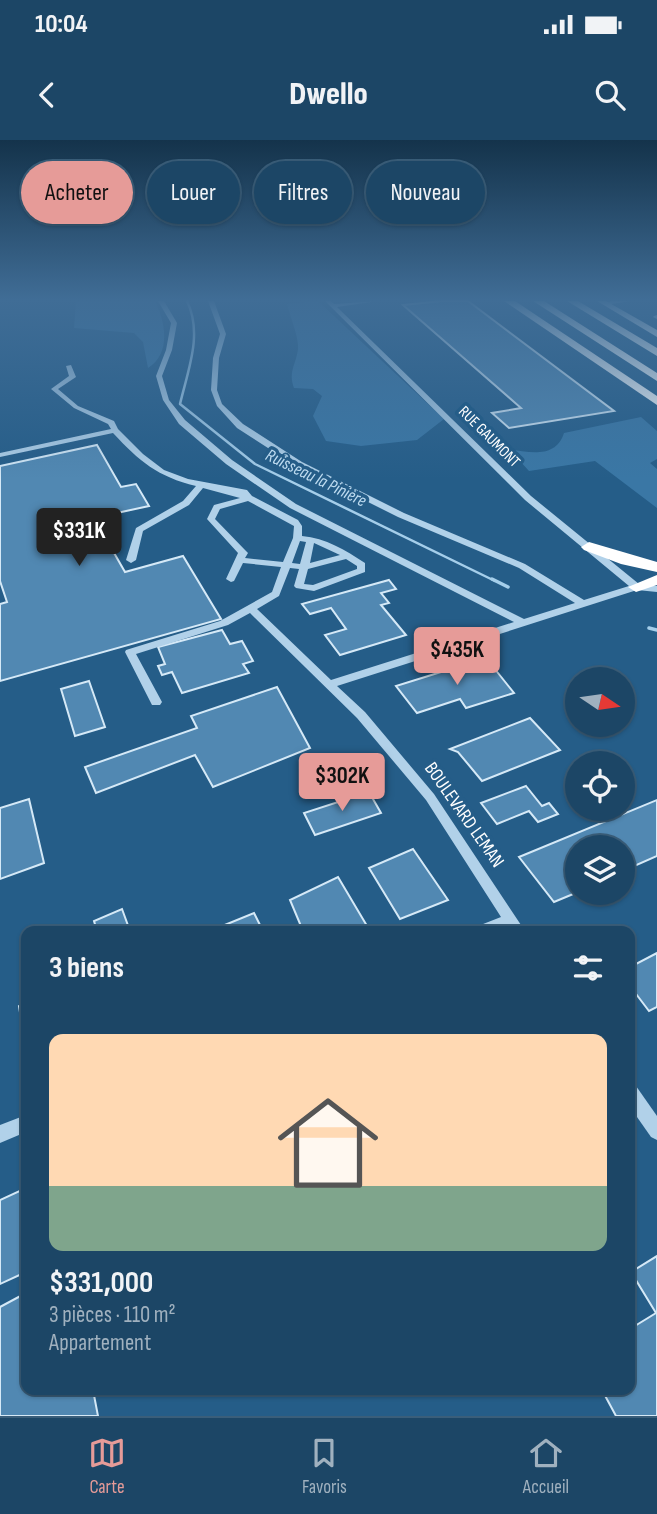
<!DOCTYPE html>
<html lang="fr">
<meta charset="utf-8">
<style>
body{margin:0;font-family:"Sofia Sans Condensed",sans-serif;background:#254d6c;color:#f1f3f6;height:100vh;display:flex;flex-direction:column;font-size:26px;white-space:nowrap}
*{box-sizing:border-box;margin:0}
p{font-size:23px;color:#a0b1bf}
.icon{flex:none;width:38px;height:38px;fill:none;stroke:currentColor;stroke-width:2;stroke-linecap:round;stroke-linejoin:round}
.map{position:relative;flex:1;overflow:hidden}
.details{position:absolute;left:21px;top:786px;width:614px;height:469px;display:flex;flex-direction:column;background:#1c4666;border-radius:14px;box-shadow:0 2px 5px #0004,0 0 0 2px #3a5e7a}
.details>*{flex:none}
.hud{position:absolute;left:21px;top:21px;width:616px;height:63px;display:flex;gap:14px}
.needle{width:46px;rotate:103deg}
.buttons{position:absolute;left:565px;top:527px;display:grid;gap:14px}
.buttons a{display:grid;place-items:center;width:70px;height:70px;border-radius:50%;background:#1c4666;box-shadow:0 2px 5px #0004,0 0 0 2px #3a5e7a;font-size:35px}
.price{position:absolute;translate:-50% -60px;padding:0 16px;border-radius:7px;background:#e69b98;color:#111;font-size:23px;line-height:46px;filter:drop-shadow(0 2px 4px #0008)}
.price::after{content:'';position:absolute;left:50%;top:42px;width:21px;height:16px;margin-left:-10px;background:inherit;clip-path:polygon(0 0,100% 0,50% 100%)}
.price.selected{background:#222;color:#fff}
ul{padding:0;list-style:none}
li{display:grid;align-content:center;gap:14px;height:371px;padding:0 28px}
li+li{border-top:2px solid #3a5e7a}
li span{display:grid;place-items:center;height:217px;border-radius:14px;color:#555}
li>.icon{margin-inline-start:auto}
span .icon{width:126px;height:126px;fill:#fffc;stroke-width:1}
li b{font-size:30px}
h2{display:flex;justify-content:space-between;align-items:center;height:84px;padding:0 28px;font-size:30px}
.chip{padding:0 24px;border-radius:32px;background:#1c4666;box-shadow:0 2px 5px #0004,0 0 0 2px #3a5e7a;font-size:24px;line-height:63px}
.chip.selected{background:#e69b98;color:#111}
.status{display:flex;justify-content:space-between;align-items:center;height:49px;padding:0 35px;background:#1c4666;direction:ltr}
.status svg{height:19px;fill:currentColor}
header{display:flex;justify-content:space-between;align-items:center;height:91px;padding:0 28px;background:#1c4666;font-size:32px;font-weight:800}
.tab-bar{display:flex;justify-content:space-around;align-items:center;height:98px;border-top:2px solid #3a5e7a;background:#1c4666;font-size:19px;color:#a0b1bf}
.tab-bar a{display:grid;justify-items:center;gap:4px}
.tab-bar .selected{color:#e69b98}
.map>svg:first-child{display:block}
</style>
<div class="status"><b>10:04</b><svg viewBox="0 0 49 12"><path d="M0 12V9h3v3zM5 12V6h3v6zM10 12V3h3v9zM15 12V0h3v12zM26 1h20v11H26zM47 4h2v5h-2z"/></svg></div>
<header><svg class="icon" aria-label="back" viewBox="0 0 24 24"><path d="M15 5l-7 7 7 7"/></svg>Dwello<svg class="icon" aria-label="search" viewBox="0 0 24 24"><circle cx="10" cy="10" r="6"/><path d="M15 15l6 6"/></svg></header>
<div class="map">
<svg width="657" height="1276" viewBox="0 0 657 1276">
<rect width="100%" height="100%" fill="#255d88"/>
<g fill="#3a77a5">
<path d="M76 161H155C165 181 172 213 148 228L143 202 134 193 74 188Z"/>
<path d="M318 161 444 279 417 300 361 306 326 301 313 276 322 256 313 249 294 248C288 231 296 225 298 209 299 197 290 177 287 164Z"/>
<path d="M641 277 657 291V319L650 323 657 329V368L595 321 529 331 509 309C531 313 556 318 564 293Z"/>
</g>
<g fill="none" stroke-linecap="round" stroke-linejoin="round">
<path stroke="#a5ceea" stroke-width="2.5" d="M187 161C203 194 188 230 180 264L255 324 495 441"/>
<g stroke="#a5ceea" stroke-width="3.5">
<path d="M492 439 508 447"/>
<path d="M649 488 657 490"/>
</g>
</g>
<g fill="#5188b2" stroke="#d5e9f7" stroke-width="2">
<path d="M442 161H468L614 271 509 288 492 273 521 268 403 165Z"/>
<path d="M97 305 121 347 136 344 149 366 94 378 125 432 183 416 221 479 0 541V464L7 462 0 441V326Z"/>
<path d="M389 440 396 449 381 453 389 463 381 465 406 495 340 515 325 495 346 489 331 468 310 474 302 464Z"/>
<path d="M222 490 230 504 242 501 253 521 243 524 249 533 182 553 172 532 162 535 158 526 165 524 158 507Z"/>
<path d="M486 518 514 553 466 568 460 559 417 573 396 546Z"/>
<path d="M89 541 105 587 75 596 61 549Z"/>
<path d="M277 547 310 608 213 647 195 615 96 653 85 627 197 588 191 576Z"/>
<path d="M530 578 560 610 482 641 458 612 450 609Z"/>
<path d="M526 646 542 666 549 663 558 674 538 682 529 671 497 684 481 663Z"/>
<path d="M369 652 381 673 315 695 304 673Z"/>
<path d="M29 659 44 723 0 739V668Z"/>
<path d="M657 660V716L623 731V707H578V752L554 762 519 717Z"/>
<path d="M413 709 448 760 400 779 369 728Z"/>
<path d="M338 737 370 791H303L290 760Z"/>
<path d="M122 769 130 791H97L94 781Z"/>
<path d="M254 773 263 791H210Z"/>
<path d="M657 813V867L649 871 630 846V827Z"/>
<path d="M26 863V911L19 866Z"/>
<path d="M26 1048V1132L0 1144V1060Z"/>
<path d="M657 1116V1276H616L602 1250H630V1189L656 1173 631 1132Z"/>
<path d="M26 1153V1250H93L98 1276H0V1167Z"/>
</g>
<g fill="none" stroke-linecap="round" stroke-linejoin="round">
<g fill="#b1d1e9" fill-rule="evenodd">
<path d="M158 161H164L177 183 172 210 162 236 169 260 185 280 232 320 296 364 524 479 575 463 519 428 398 377 296 326 237 288 217 266 211 250 213 218 220 194 208 161H214L226 194 219 218 217 250 222 264 243 284 302 322 404 373 525 424 584 460 629 446 525 360 325 161H331L334 164 378 161 337 167 531 356 639 444 657 446V452L637 450 337 546 365 572 434 654 525 791H510L508 788 499 791H476L478 786 501 777 426 660 357 578 250 473 228 485 136 514 162 562 160 565H152L125 512 126 510 220 481 272 452 281 427 243 423 234 441 231 442 226 439 238 413 207 379 214 365 240 358 203 348 189 365 143 391 136 420 131 423 126 420 136 388 183 361 196 346C158 337 139 321 113 293L0 317V313L111 289 108 284 74 268 51 249 69 236 66 226 71 225 76 237 58 249 78 266 114 281 118 289 143 314 164 330 188 339 247 350 252 356 298 380 302 386V396C326 398 345 410 365 423V432L314 451 296 448 294 446 299 429 290 428 279 456 257 469 331 540 514 482 290 368 226 324 179 284 163 260 156 236 166 210 171 183ZM248 361 294 386 293 398 283 422 245 418 248 413 246 411 215 379 220 369ZM300 401 306 402 300 424 292 423ZM314 403 340 415 310 423ZM346 419 357 426V429L313 445 304 444 308 429Z"/>
<path d="M612 161H631L605 165 602 163Z"/>
<path d="M657 175V179L653 177 654 176Z"/>
<path d="M630 944 636 946 657 976V1000L651 997 630 967Z"/>
<path d="M26 975V992L0 1003V985Z"/>
</g>
<path fill="#f4f9fe" fill-rule="evenodd" d="M597 161H606L657 190V197Z"/>
<g fill="#fff" fill-rule="evenodd">
<path d="M504 161H515L657 256V265Z"/>
<path d="M533 161H544L657 233V241Z"/>
<path d="M567 161H578L657 208V216Z"/>
<path d="M589 402 657 422V432L621 424 584 410 581 407Z"/>
<path d="M657 435V445L636 452 628 447Z"/>
</g>
</g>
<linearGradient id="sky" x2="0" y2="1"><stop stop-color="#14334b"/><stop offset="0.47" stop-color="#406d96"/><stop offset="1" stop-color="#406d96" stop-opacity="0"/></linearGradient>
<rect width="657" height="339" fill="url(#sky)"/>
<g text-anchor="middle" dominant-baseline="central" stroke-width="7" stroke-linejoin="round" paint-order="stroke">
<g font-size="16" fill="#fff" stroke="#255d88">
<text transform="translate(489 297) rotate(45)">RUE GAUMONT</text>
</g>
<g font-size="18" font-style="italic" fill="#bddbf0" stroke="#255d88">
<text transform="translate(316 338) rotate(26)">Ruisseau la Pinière</text>
</g>
<g font-size="19" fill="#fff" stroke="#255d88">
<text transform="translate(464 675) rotate(55)">BOULEVARD LEMAN</text>
</g>
</g>
</svg>
<div class="buttons">
<a><svg class="needle" viewBox="-14 -14 28 28"><path d="M0-13l5 13h-10z" fill="#e53935"/><path d="M0 13l5-13h-10z" fill="#a0b1bf"/></svg></a>
<a><svg class="icon" aria-label="locate" viewBox="0 0 24 24"><circle cx="12" cy="12" r="6"/><path d="M12 2v4M12 18v4M2 12h4M18 12h4"/></svg></a>
<a><svg class="icon" aria-label="layers" viewBox="0 0 24 24"><path d="M12 4l9 5-9 5-9-5zM3 14l9 5 9-5"/></svg></a>
</div>
<b class="price selected" style="left:79px;top:428px">$331K</b>
<b class="price" style="left:457px;top:547px">$435K</b>
<b class="price" style="left:342px;top:673px">$302K</b>
<div class="hud">
<a class="chip selected">Acheter</a>
<a class="chip">Louer</a>
<a class="chip">Filtres</a>
<a class="chip">Nouveau</a>
</div>
<section class="details">
<h2>3 biens<svg class="icon" aria-label="filters" viewBox="0 0 24 24"><path d="M4 7h16M4 17h16"/><circle cx="9" cy="7" r="2"/><circle cx="15" cy="17" r="2"/></svg></h2>
<ul>
<li><span style="background:linear-gradient(#ffd9b3 70%,#7fa58c 0)"><svg class="icon" aria-label="home" viewBox="0 0 24 24"><path d="M3 11l9-7 9 7M6 9v11h12V9"/></svg></span><div><b>$331,000</b><p>3 pièces · 110 m²</p><p>Appartement</p></div></li>
</ul>
</section>
</div>
<nav class="tab-bar">
<a class="selected"><svg class="icon" aria-label="map" viewBox="0 0 24 24"><path d="M3 6l6-2 6 2 6-2v14l-6 2-6-2-6 2zM9 4v14M15 6v14"/></svg>Carte</a>
<a><svg class="icon" aria-label="saved" viewBox="0 0 24 24"><path d="M7 4h10v16l-5-4-5 4z"/></svg>Favoris</a>
<a><svg class="icon" aria-label="home" viewBox="0 0 24 24"><path d="M3 11l9-7 9 7M6 9v11h12V9"/></svg>Accueil</a>
</nav>
